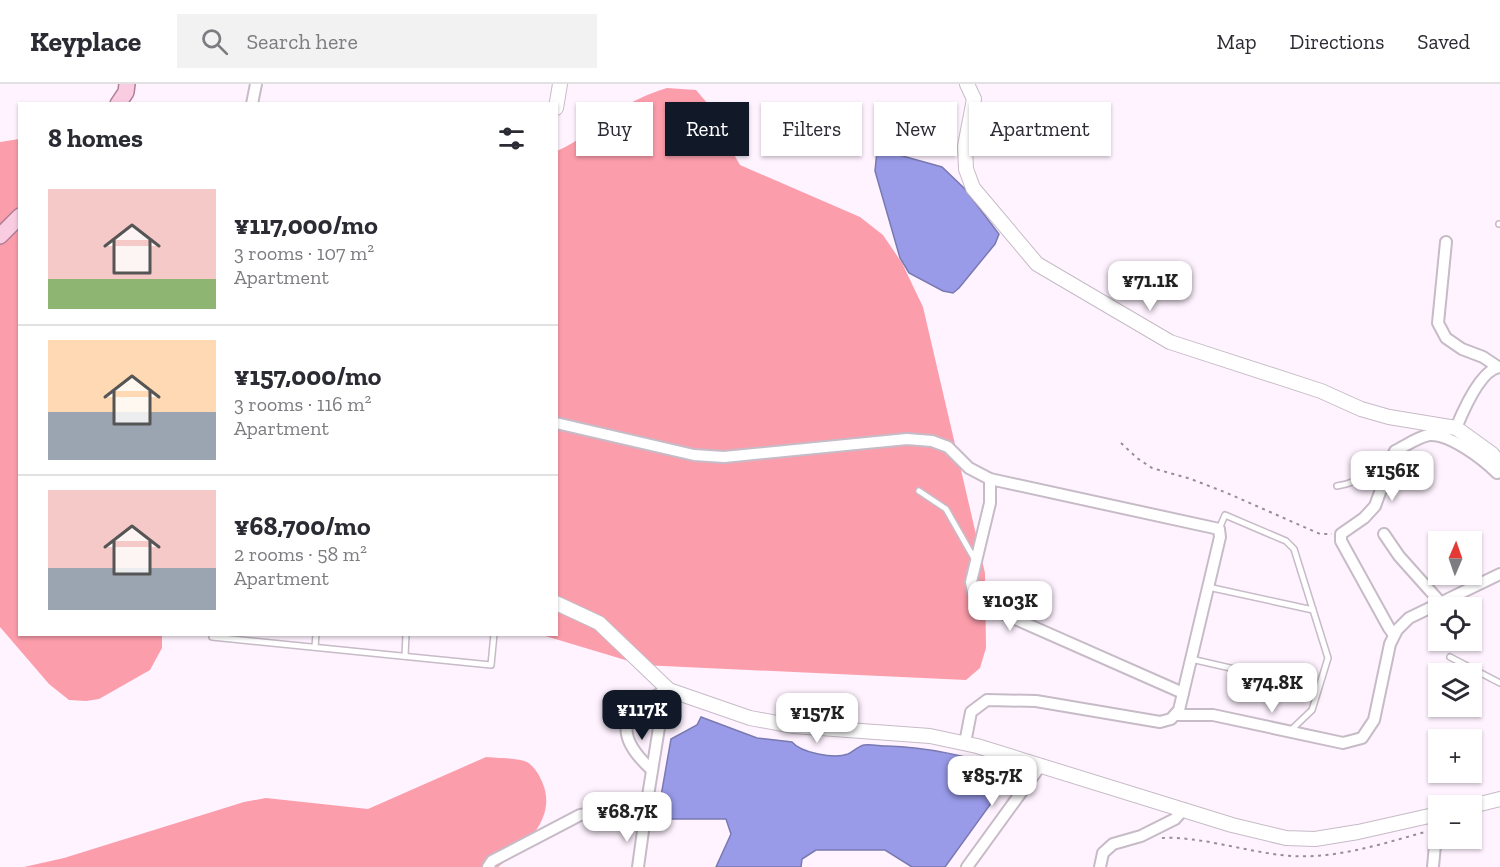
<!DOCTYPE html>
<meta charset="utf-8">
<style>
body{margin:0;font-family:"Zilla Slab",serif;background:#f2f2f3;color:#2b2b33;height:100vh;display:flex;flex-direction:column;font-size:22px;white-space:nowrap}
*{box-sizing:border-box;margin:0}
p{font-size:20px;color:#7c7c81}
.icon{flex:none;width:33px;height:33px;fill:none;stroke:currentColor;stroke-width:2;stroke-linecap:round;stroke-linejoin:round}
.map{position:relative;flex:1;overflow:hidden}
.sheet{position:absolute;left:18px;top:18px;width:540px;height:534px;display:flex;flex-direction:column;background:#fff;border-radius:0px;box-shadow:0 2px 4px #0004}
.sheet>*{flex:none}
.banner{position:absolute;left:576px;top:18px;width:570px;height:54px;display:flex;gap:12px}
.needle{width:39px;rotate:2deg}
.controls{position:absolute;left:1428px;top:447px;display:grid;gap:12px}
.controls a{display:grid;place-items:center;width:54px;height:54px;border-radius:0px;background:#fff;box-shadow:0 2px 4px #0004;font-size:30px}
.price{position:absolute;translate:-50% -51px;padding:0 14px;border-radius:12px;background:#fff;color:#222;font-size:20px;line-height:39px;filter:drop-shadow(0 2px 3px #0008)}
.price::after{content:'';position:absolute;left:50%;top:36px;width:18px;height:14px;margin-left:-9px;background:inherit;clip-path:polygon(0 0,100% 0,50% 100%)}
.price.selected{background:#111827;color:#fff}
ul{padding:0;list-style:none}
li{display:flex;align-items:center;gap:18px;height:150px;padding:0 30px}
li+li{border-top:2px solid #e1e1e2}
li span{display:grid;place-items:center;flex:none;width:168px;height:120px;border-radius:0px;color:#555}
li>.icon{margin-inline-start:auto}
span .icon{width:72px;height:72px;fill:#fffc;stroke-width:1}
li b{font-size:26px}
h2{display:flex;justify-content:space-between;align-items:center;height:72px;padding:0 30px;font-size:26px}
.tag{padding:0 21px;border-radius:0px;background:#fff;box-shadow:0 2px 4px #0004;font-size:21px;line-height:54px}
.tag.selected{background:#111827;color:#fff}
header{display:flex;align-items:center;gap:36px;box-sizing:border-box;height:84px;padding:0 30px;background:#fff;border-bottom:2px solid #e1e1e2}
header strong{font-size:28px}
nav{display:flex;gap:33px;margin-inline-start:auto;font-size:21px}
.search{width:420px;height:54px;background:#f2f2f3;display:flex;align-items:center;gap:15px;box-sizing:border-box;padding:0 21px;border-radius:0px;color:#7c7c81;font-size:22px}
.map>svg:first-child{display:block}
</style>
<header>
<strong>Keyplace</strong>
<div class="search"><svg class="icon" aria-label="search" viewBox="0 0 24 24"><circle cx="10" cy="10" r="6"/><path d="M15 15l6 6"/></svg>Search here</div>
<nav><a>Map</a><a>Directions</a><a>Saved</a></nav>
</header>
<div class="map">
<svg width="1500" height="783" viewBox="0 0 1500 783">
<rect width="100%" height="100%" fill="#fff3ff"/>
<g fill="#fc9dab">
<path d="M667 4 696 6 720 34 728 60 740 81 860 133 883 151 902 179 923 223 985 489 986 564 980 584 966 596 642 581 542 551 556 550 557 67C580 57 594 42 615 28 632 17 648 10 667 4Z"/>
<path d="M19 55 20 550 162 551V564L150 586 99 615 86 617 69 616 49 600 0 543V58Z"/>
<path d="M486 673C496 674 520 674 527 678 535 683 540 692 543 700 557 736 523 763 498 783H24L64 774 244 718 266 714 368 725Z"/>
</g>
<g fill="#999be9" stroke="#7979b1" stroke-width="1.5">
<path d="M881 66 942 83 964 104 999 150 995 160 959 204 953 209 943 207 909 189 900 174 875 87 877 67Z"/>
<path d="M701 633 757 654 792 658C801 669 834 675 848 670 853 668 858 662 864 661 871 660 880 662 887 662 929 663 969 673 1010 685V693L945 783H912L885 766H816L802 775 801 783H716L731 750 726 735H657L671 655 697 641Z"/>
</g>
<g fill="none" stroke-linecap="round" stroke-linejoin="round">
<g stroke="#c6bbc6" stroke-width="8">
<g id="lane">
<path d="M1499 140H1500"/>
<path d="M1337 402C1350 400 1362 395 1372 386 1380 378 1383 372 1394 368"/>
<path d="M919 407 946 425 975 476"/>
<path d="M1219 445 1225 431 1286 457 1294 465 1328 574 1312 626 1289 648"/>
<path d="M1208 503 1313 526"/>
<path d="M212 553 491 581 494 550"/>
<path d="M315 563 316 550"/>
<path d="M405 572 406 550"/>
<path d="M1450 573 1500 599"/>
<path d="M1191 575 1318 604"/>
</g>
</g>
<g stroke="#c6bbc6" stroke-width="14">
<g id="street">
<path d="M252 20 256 0"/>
<path d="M1446 158 1438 239 1446 254 1462 265 1483 273 1498 283"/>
<path d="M556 339 694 371 724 373 907 355 932 357 948 363 969 384 990 395 1219 445 1220 453 1179 626 1171 635 1160 638 1036 617 987 616 971 628 965 659"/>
<path d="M1456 344C1463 327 1481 285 1500 283"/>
<path d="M990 395V419L971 498 973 508 979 519 1183 609"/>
<path d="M1384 450 1399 472 1441 519"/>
<path d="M1394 551 1389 544 1341 457V450L1364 434 1375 422 1395 367C1405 362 1418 353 1429 351 1449 349 1483 375 1497 389L1500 388"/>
<path d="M1175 631H1213L1343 659 1362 654 1374 636 1390 560 1397 546 1409 534 1500 490"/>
<path d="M652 686C612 650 620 624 669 606"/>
<path d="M488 783 492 777 580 731 647 718"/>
<path d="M638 783 647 718 663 619 669 606"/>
<path d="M967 783 1041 681"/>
<path d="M1100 783 1103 769 1113 760 1141 752 1175 735 1184 725"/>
<path d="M1433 783 1436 749V731"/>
</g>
</g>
<g stroke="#c6bbc6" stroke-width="16">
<g id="secondary">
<path d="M967 0 974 15 965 62 966 85 973 104 1037 180 1170 258 1321 307 1361 325 1389 333 1456 344 1492 370 1500 380"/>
<path d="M556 24 560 0"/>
<path d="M556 519 599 539 669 606 750 634 793 642 930 652 977 662 1232 741 1286 754 1315 755 1358 748 1438 730"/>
<path d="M1472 722 1500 715"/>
</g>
</g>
<g stroke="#b07e97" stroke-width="18">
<g id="primary">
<path d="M118 20 126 8 127 0"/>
<path d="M0 152 20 132"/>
</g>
</g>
<g stroke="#968e96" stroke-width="2" stroke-dasharray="3 4.5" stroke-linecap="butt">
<path d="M1121 359 1137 374 1152 384 1191 395 1227 409 1320 450H1332"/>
<path d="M1451 564V556"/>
<path d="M1162 754C1198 752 1244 767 1281 771 1330 777 1378 761 1425 748"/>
</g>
<use href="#lane" stroke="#fff" stroke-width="5"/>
<use href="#street" stroke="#fff" stroke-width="10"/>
<use href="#secondary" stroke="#fff" stroke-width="14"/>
<use href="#primary" stroke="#facce2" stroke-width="15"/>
</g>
</svg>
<div class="controls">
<a><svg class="needle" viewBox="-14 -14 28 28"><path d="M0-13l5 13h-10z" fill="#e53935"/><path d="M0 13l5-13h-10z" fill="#7c7c81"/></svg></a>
<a><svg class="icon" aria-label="locate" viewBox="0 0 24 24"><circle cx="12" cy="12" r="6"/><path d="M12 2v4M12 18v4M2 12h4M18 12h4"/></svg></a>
<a><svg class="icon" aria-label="layers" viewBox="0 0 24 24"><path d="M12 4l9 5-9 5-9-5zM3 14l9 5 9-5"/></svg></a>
<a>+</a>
<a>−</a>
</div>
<b class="price" style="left:1150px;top:228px">¥71.1K</b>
<b class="price" style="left:1392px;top:418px">¥156K</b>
<b class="price" style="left:1010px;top:548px">¥103K</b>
<b class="price" style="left:1272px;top:630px">¥74.8K</b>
<b class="price selected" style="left:642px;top:657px">¥117K</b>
<b class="price" style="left:817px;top:660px">¥157K</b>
<b class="price" style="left:992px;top:723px">¥85.7K</b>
<b class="price" style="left:627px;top:759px">¥68.7K</b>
<div class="banner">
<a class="tag">Buy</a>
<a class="tag selected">Rent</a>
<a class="tag">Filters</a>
<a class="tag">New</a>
<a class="tag">Apartment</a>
</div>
<section class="sheet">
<h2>8 homes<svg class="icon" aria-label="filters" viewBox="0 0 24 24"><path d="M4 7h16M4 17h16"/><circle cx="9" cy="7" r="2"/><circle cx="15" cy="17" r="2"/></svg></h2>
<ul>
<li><span style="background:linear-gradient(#f6c9c9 75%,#8fb573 0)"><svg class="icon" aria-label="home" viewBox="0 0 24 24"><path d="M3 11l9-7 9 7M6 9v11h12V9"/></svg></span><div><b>¥117,000/mo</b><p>3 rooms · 107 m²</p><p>Apartment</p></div></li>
<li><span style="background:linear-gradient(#ffd9b3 60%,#9aa5b1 0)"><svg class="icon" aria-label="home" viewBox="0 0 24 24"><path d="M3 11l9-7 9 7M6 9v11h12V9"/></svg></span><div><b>¥157,000/mo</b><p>3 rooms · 116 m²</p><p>Apartment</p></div></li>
<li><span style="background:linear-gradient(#f6c9c9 65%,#9aa5b1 0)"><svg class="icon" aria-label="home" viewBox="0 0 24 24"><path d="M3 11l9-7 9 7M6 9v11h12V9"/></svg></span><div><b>¥68,700/mo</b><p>2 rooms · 58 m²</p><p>Apartment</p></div></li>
</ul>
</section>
</div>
